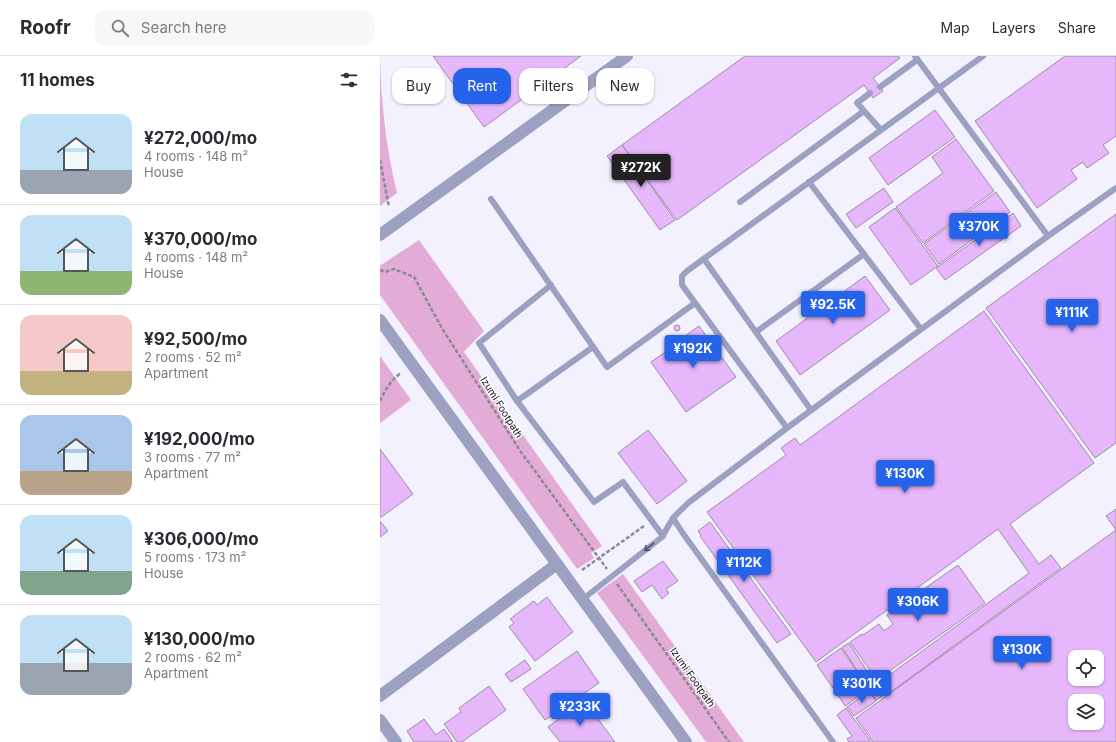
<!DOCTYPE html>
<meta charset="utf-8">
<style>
body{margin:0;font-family:Inter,sans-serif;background:#f7f7f7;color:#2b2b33;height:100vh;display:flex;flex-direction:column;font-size:15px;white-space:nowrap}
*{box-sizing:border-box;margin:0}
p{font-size:13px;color:#7c7c81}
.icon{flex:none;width:22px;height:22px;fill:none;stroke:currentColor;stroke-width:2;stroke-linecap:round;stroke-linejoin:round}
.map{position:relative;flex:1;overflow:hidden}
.sheet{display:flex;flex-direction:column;background:#fff;width:380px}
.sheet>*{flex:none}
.hud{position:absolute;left:12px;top:12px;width:380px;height:36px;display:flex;gap:8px}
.buttons{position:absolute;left:688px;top:594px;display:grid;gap:8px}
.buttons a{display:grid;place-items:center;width:36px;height:36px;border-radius:8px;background:#fff;box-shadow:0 1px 3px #0004;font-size:20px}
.price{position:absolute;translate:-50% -34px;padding:0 9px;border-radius:4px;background:#2563eb;color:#fff;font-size:13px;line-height:26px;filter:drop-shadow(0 1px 2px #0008)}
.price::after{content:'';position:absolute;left:50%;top:24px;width:12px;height:9px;margin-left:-6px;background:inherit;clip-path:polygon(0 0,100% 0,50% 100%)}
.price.active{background:#222;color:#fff}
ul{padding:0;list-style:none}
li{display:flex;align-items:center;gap:12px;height:100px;padding:0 20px}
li+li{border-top:1px solid #e1e1e2}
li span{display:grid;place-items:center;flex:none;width:112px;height:80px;border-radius:12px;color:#555}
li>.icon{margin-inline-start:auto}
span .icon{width:48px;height:48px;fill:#fffc;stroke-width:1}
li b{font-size:17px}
h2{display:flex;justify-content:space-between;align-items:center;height:48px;padding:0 20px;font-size:17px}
.tag{padding:0 14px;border-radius:12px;background:#fff;box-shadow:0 1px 3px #0004;font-size:14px;line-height:36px}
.tag.active{background:#2563eb;color:#fff}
header{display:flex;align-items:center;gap:24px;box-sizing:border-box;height:56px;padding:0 20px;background:#fff;border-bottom:1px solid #e1e1e2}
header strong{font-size:19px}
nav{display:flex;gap:22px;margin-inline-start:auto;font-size:14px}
.search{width:280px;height:36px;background:#f7f7f7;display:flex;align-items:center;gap:10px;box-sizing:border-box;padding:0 14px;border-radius:12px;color:#7c7c81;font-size:15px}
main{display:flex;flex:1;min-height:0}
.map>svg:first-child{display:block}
</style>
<header>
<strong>Roofr</strong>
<div class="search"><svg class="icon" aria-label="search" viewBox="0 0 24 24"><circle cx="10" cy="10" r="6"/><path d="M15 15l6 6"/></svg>Search here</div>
<nav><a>Map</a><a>Layers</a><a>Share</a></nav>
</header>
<main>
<section class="sheet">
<h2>11 homes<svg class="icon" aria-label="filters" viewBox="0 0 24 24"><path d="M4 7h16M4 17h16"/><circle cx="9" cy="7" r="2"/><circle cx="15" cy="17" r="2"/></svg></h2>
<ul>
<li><span style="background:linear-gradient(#bfe0f5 70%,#9aa5b1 0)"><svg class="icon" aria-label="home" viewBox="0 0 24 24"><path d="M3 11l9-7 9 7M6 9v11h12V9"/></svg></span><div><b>¥272,000/mo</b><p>4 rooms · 148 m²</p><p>House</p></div></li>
<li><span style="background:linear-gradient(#bfe0f5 70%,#8fb573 0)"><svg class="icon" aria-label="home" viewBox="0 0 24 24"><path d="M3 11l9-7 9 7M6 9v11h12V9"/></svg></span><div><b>¥370,000/mo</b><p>4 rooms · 148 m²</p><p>House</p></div></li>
<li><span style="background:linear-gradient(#f6c9c9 70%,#c2b280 0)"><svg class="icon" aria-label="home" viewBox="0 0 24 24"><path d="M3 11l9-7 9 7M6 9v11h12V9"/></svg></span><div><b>¥92,500/mo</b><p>2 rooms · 52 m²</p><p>Apartment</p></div></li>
<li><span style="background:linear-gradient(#a9c7e8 70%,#b9a48a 0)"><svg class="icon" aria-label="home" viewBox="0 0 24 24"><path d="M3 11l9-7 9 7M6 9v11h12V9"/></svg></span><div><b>¥192,000/mo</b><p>3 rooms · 77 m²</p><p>Apartment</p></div></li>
<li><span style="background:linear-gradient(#bfe0f5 70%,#7fa58c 0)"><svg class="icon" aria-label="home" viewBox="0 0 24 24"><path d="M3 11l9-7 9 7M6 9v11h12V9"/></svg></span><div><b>¥306,000/mo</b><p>5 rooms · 173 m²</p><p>House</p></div></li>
<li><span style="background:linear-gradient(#bfe0f5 60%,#9aa5b1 0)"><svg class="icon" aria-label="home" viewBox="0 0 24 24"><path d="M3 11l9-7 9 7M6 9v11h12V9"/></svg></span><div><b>¥130,000/mo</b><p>2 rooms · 62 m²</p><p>Apartment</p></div></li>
</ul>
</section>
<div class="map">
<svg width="736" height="686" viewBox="0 0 736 686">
<rect width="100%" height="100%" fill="#f4f1fe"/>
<g fill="#e2acd7">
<path d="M0 0C1 46 6 92 17 137L0 150Z"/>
<path d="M39 184 104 275 84 296 222 490 211 497 214 502 197 513 0 239V211L1 209Z"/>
<path d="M0 300 31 344 0 367Z"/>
<path d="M243 518 364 686H326L217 537Z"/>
</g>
<g fill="#e6b7fa" stroke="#9e8ca6" fill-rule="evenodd">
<path d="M53 0H201L104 71Z"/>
<path d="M365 0H518L520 2 493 22 503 35 493 42 484 29 297 164 242 89Z"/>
<path d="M685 0H736V80L723 89 729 97 707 112 703 106 691 114 697 123 657 152 595 65Z"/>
<path d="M555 54 575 81 508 129 489 102Z"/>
<path d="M576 83 614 135 543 187 516 151 563 117 552 101Z"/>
<path d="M242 89 295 164 280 174 227 100Z"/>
<path d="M504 132 513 146 476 172 466 158Z"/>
<path d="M616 136 630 156 559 208 544 188Z"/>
<path d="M515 152 558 210 531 229 489 171Z"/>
<path d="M633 157 641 170 565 224 556 212Z"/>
<path d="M736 158V387L715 402 606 252Z"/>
<path d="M485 220 510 254 420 319 396 285Z"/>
<path d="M604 255 714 407 630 468 659 508 671 499 681 512 505 640 497 628 649 517 618 473 436 606 327 456 406 399 401 392 415 382 420 389Z"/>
<circle cx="297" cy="272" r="3"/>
<path d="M319 270 356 321 306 356 271 306 291 292 287 286 292 283 295 287Z"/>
<path d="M268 374 307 425 277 448 238 397Z"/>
<path d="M0 393 33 438 0 462Z"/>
<path d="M736 453V474L726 460Z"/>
<path d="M0 465 8 475 0 481Z"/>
<path d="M330 466 411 578 397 587 320 480 321 479 318 475Z"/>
<path d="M736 474V686H493L476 662ZM695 601H717V623H695ZM695 645H717V667H695Z"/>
<path d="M283 505 298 525 286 533 289 537 282 543 272 529 262 536 254 525Z"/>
<path d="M578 509 605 547 497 624 470 586 482 578 483 579 499 568 504 575 513 568 507 559Z"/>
<path d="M167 541 193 576 155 605 129 571 134 567 130 563 154 545 157 549Z"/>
<path d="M469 587 503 640 496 644 462 591Z"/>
<path d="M461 592 479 619 455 635 437 609Z"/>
<path d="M197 595 219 627 165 664 143 633Z"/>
<path d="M145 604 151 613 131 626 125 618Z"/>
<path d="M478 621 487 634 465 650 456 636Z"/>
<path d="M109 630 126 654 82 686H77L64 668 81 656 79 652Z"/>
<path d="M489 635 496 645 474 660 467 651Z"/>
<path d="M204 644 235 686H180L168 671Z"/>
<path d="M466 652 491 686H469L467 683 472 680 457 659Z"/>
<path d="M44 663 56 679 64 673 73 686H34L27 675Z"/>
</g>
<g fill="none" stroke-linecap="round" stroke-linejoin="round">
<g stroke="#8c8994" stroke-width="2.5" stroke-dasharray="4 2" stroke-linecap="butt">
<path d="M0 104 9 151"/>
<path d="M0 214 5 216 14 213 34 221 63 274 141 396 227 513"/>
<path d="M0 345C5 334 11 324 21 317"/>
<path d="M202 514 264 470"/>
<path d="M237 528 349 686"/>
</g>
<g stroke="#9da1c1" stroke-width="6">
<path d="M535 0 668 180"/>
<path d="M500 31 537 4"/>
<path d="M490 37 477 47 501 74"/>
<path d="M429 126 541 273"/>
<path d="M111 143 227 311 315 247"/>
<path d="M360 146 484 55"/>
<path d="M324 203 431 354"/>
<path d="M171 229 99 287 137 345 214 446 243 426 283 480"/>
<path d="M376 276 484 198"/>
<path d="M137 345 213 291"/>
<path d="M407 372 302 229V220L307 215 603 0"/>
<path d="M293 462 302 476 453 686"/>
<path d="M203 543 282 481 293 462 308 447 407 372 668 180 736 132"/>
</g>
<path stroke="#9da1c1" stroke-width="12" d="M0 664 16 686"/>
<g stroke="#9da1c1" stroke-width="12">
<path d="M0 179 247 0"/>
<path d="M0 264 306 686"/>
<path d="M0 640 177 508"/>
</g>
</g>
<defs><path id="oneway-shaft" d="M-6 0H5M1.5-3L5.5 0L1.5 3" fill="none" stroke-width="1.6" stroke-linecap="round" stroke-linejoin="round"/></defs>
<use stroke="#54556a" href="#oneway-shaft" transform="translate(269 491) rotate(141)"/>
<g text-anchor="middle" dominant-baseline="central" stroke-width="3" stroke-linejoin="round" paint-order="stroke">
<g font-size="10" fill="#0c0913" stroke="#fff">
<text transform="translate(122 351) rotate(58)">Izumi Footpath</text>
<text transform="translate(313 621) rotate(55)">Izumi Footpath</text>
</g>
</g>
</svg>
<div class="buttons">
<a><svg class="icon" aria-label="locate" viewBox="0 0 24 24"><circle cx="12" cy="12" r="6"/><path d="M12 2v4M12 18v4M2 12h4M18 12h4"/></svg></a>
<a><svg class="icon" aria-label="layers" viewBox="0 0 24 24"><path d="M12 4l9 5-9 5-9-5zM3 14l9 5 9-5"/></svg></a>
</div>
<b class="price active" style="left:261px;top:132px">¥272K</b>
<b class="price" style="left:599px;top:191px">¥370K</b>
<b class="price" style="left:453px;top:269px">¥92.5K</b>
<b class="price" style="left:692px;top:277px">¥111K</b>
<b class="price" style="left:313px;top:313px">¥192K</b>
<b class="price" style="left:525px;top:438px">¥130K</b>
<b class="price" style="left:364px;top:527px">¥112K</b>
<b class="price" style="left:538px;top:566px">¥306K</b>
<b class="price" style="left:642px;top:614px">¥130K</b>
<b class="price" style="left:482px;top:648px">¥301K</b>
<b class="price" style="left:200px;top:671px">¥233K</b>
<div class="hud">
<a class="tag">Buy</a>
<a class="tag active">Rent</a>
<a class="tag">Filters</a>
<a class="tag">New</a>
</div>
</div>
</main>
